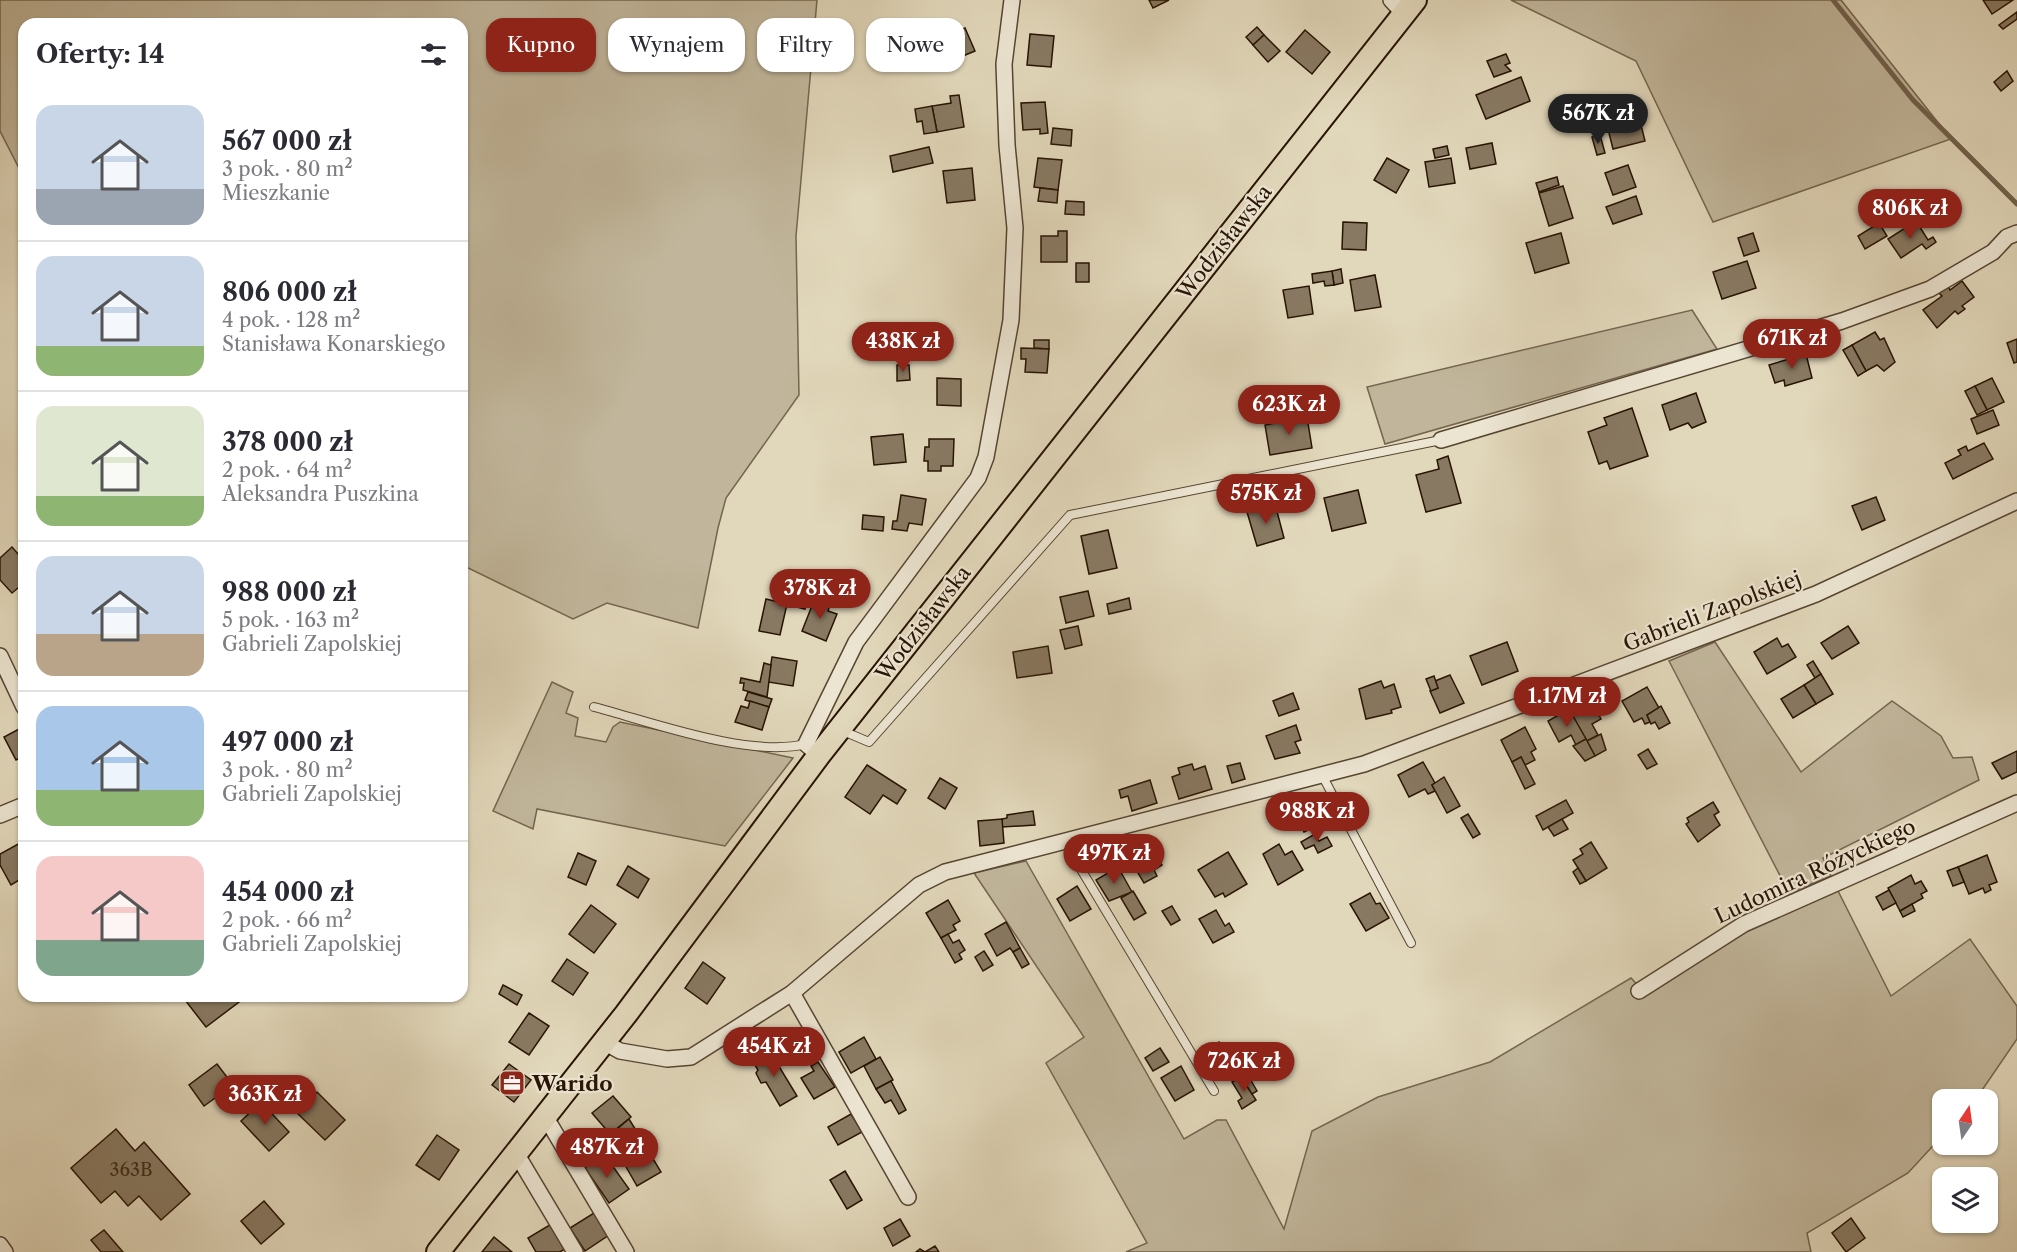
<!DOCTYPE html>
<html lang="pl">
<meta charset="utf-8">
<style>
body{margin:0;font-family:"Libre Caslon Text",serif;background:#f2f2f3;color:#2b2b33;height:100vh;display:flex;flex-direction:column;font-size:22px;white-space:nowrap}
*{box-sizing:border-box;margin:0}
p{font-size:20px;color:#7c7c81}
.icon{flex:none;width:33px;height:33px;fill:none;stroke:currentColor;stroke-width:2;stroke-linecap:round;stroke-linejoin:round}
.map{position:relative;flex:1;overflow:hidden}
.side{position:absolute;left:18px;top:18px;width:450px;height:984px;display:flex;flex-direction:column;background:#fff;border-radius:18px;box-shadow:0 2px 4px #0004}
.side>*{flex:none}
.banner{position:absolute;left:486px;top:18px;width:570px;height:54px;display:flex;gap:12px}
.needle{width:39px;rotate:13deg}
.tools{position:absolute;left:1932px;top:1089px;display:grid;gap:12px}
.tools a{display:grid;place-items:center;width:66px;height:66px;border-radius:12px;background:#fff;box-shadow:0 2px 4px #0004;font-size:30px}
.price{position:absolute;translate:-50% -51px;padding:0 14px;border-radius:21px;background:#8f2418;color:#fff;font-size:20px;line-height:39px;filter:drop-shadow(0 2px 3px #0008)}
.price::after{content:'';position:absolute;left:50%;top:36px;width:18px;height:14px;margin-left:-9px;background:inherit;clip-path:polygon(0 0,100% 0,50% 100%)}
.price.active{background:#222;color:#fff}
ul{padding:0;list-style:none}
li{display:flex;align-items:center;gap:18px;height:150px;padding:0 18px}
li+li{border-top:2px solid #e1e1e2}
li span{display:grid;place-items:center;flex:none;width:168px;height:120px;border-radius:18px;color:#555}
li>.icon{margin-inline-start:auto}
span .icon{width:72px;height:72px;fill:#fffc;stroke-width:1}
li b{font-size:26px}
h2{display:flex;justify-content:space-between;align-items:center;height:72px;padding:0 18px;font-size:26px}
.pill{padding:0 21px;border-radius:18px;background:#fff;box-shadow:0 2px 4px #0004;font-size:21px;line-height:54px}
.pill.active{background:#8f2418;color:#fff}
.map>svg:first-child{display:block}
</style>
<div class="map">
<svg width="2017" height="1252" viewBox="0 0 2017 1252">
<rect width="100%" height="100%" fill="#e1d7ba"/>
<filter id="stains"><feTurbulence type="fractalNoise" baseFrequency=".00333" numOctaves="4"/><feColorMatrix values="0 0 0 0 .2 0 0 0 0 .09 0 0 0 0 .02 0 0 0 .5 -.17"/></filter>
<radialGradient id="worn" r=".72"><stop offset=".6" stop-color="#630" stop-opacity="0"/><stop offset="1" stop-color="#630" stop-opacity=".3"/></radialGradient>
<g fill="#c1b69b" stroke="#74654f" stroke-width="1.5">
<path d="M0 0H817L796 236 799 395 726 498 718 528 698 628 607 603 573 619 462 565V24H24V178L0 131Z"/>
<path d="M1511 0H1841L1951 139 1713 222 1636 61Z"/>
<path d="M1692 310 1717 349 1385 444 1367 387Z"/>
<path d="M1715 642 1801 772 1892 701 1941 736 1953 758 1972 757 1979 780 1823 858 1831 876 1789 893 1669 661Z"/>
<path d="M552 682 573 692 566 713 578 718 575 736 606 742 613 727 620 722 793 758 725 846 537 809 533 829 493 811Z"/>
<path d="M1026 861 1184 1139 1217 1120H1226L1284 1229 1312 1131 1378 1097 1490 1062 1631 978 1646 994 1748 926 1836 887 1891 996 1970 939 2017 1006V1039L1976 1099 1942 1100V1136L1908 1173 1807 1233 1811 1252H1126L1147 1243 1046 1063 1084 1037 974 873Z"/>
</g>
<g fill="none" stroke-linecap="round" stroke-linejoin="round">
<path stroke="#71614c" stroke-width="5" d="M1833 0 1913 100 2017 204"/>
</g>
<g fill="#887962" stroke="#271403" stroke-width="1.5">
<path d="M1149 0H1169L1153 8Z"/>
<path d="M1983 0H2013L1992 14Z"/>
<path d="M2017 12V19L2003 29 1999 25Z"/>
<path d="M1257 27 1264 35 1253 45 1246 37Z"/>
<path d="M965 28 975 51 953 60 944 37Z"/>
<path d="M1305 30 1330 52 1312 74 1286 52Z"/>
<path d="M1030 34 1054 36 1051 67 1027 65Z"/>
<path d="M1264 35 1280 51 1268 62 1253 45Z"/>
<path d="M1506 54 1510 63 1505 65 1511 71 1494 77 1487 61Z"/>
<path d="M2007 71 2013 81 2001 91 1994 82Z"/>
<path d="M1521 77 1530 101 1486 119 1476 95Z"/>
<path d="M959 95 964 127 937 132 932 106 951 103 950 96Z"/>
<path d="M1045 102 1048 133 1040 134V129L1023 130 1021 103Z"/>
<path d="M932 106 937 132 924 134 922 121 917 122 915 109Z"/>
<path d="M1639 117 1645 141 1613 149 1607 125Z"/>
<path d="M1053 128 1072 130 1071 146 1051 144Z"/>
<path d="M1600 135 1605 153 1597 155 1592 137Z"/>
<path d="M1492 143 1496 164 1470 169 1466 148Z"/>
<path d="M1447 146 1449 155 1435 158 1433 149Z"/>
<path d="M929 147 933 163 893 172 890 156Z"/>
<path d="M1038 158 1062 160 1058 190 1034 187Z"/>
<path d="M1387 158 1409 170 1396 193 1374 180Z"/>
<path d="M1451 158 1455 183 1429 187 1425 162Z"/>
<path d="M1628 165 1636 187 1613 195 1605 173Z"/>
<path d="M972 168 975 200 947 203 943 171Z"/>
<path d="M1557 177 1559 185 1539 192 1536 183Z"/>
<path d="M1563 186 1573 218 1549 226 1539 193Z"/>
<path d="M1040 188 1058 190 1057 203 1038 201Z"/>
<path d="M1636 196 1642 214 1613 224 1606 207Z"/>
<path d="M1066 201 1084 202V215L1065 214Z"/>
<path d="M1916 221 1928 240 1933 237 1936 242 1926 249 1922 244 1901 258 1888 239Z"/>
<path d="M1343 222 1367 223 1366 250 1342 249Z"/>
<path d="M1879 223 1887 236 1865 249 1858 236Z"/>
<path d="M1058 231H1067V262H1041V236H1058Z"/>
<path d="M1561 233 1569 263 1535 273 1526 243Z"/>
<path d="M1753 233 1759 251 1744 256 1738 238Z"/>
<path d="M1747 261 1756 288 1722 299 1713 272Z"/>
<rect x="1076" y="263" width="13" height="19"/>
<path d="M1341 269 1343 283 1334 285 1332 271Z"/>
<path d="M1332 271 1334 285 1325 286 1324 281 1313 283 1312 274Z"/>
<path d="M1375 275 1381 307 1355 311 1350 280Z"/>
<path d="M1962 281 1974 297 1962 306 1965 309 1958 314 1955 311 1937 328 1923 310 1942 296 1939 293 1948 286 1950 290Z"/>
<path d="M1309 286 1313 314 1288 318 1283 290Z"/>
<path d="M1875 332 1880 340 1884 338 1895 362 1884 371 1877 365 1866 371 1852 345Z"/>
<path d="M2017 339V362L2014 363 2007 343Z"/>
<path d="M1034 340H1049V349L1034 348Z"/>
<path d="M1852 345 1866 371 1858 376 1843 350Z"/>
<path d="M1021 348 1049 349 1047 373 1025 372 1026 359H1021Z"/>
<path d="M1806 354 1812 378 1785 386 1784 380 1775 383 1769 365Z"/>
<path d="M897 365H909L910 380 897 381Z"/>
<path d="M937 378 961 379V406L937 405Z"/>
<path d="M1992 378 2004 402 1987 410 1975 386Z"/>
<path d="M1975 386 1987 410 1977 415 1965 391Z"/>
<path d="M1696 393 1706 422 1692 428 1688 423 1670 430 1662 405Z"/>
<path d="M1632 408 1648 456 1610 469 1607 461 1599 464 1588 432 1607 425 1604 418Z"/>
<path d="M1993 410 1999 425 1977 434 1971 419Z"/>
<path d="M1307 417 1312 448 1270 455 1265 425Z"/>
<path d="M903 434 906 462 874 465 871 437Z"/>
<path d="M929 439H954L953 466H941V471H928V461H924L925 447H929Z"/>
<path d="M1984 443 1993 459 1953 479 1945 463 1961 455 1958 450 1966 446 1968 451Z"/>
<path d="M1448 456 1461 503 1426 512 1416 475 1439 469 1437 460Z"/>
<path d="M1358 490 1366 523 1332 531 1324 498Z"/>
<path d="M901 495 926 499 922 525 909 523 907 531 892 529 893 521H897Z"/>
<path d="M1876 497 1885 520 1862 530 1852 506Z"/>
<path d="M1275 504 1284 538 1257 546 1247 512Z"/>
<path d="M863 515 884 517 883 531 862 529Z"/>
<path d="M1108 530 1117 568 1089 574 1081 536Z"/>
<path d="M12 547 24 561V583L12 593 0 580V558Z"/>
<path d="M790 591 807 593 805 609 788 605Z"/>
<path d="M1088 591 1094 616 1066 623 1060 597Z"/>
<path d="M815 598 830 605 828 611 837 614 826 641 802 631Z"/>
<path d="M1129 598 1131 609 1109 614 1107 604Z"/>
<path d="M766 599 787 604 780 635 759 631Z"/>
<path d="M1078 626 1082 645 1065 649 1060 630Z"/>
<path d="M1848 626 1859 643 1832 659 1821 643Z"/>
<path d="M1777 638 1782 647 1788 644 1796 657 1767 674 1754 652Z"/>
<path d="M1507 642 1518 671 1482 685 1470 656Z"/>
<path d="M1048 646 1052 673 1017 678 1013 652Z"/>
<path d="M772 657 797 661 793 686 768 682Z"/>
<path d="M1813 661 1821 674 1815 678 1807 665Z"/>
<path d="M764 663 771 665 767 697 743 690 744 683H740L741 678 760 682Z"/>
<path d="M1821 674 1833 694 1816 704 1804 685Z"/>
<path d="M1450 675 1464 703 1440 713 1430 691 1438 688 1435 681Z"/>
<path d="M1434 676 1438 688 1431 691 1426 679Z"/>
<path d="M1381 681 1384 688 1394 684 1401 707 1391 710 1392 713 1366 719 1359 689Z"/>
<path d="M1804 685 1816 704 1793 718 1781 699Z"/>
<path d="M1647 687 1659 708 1647 715 1650 722 1645 724 1642 718 1634 722 1622 701Z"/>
<path d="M748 692 772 699 769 707 745 700Z"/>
<path d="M1293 693 1299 709 1279 716 1273 701Z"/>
<path d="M1590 698 1601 719 1592 724 1598 735 1587 741 1568 708Z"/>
<path d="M750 701 769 707 762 730 735 722 741 706 748 708Z"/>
<path d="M1661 706 1670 723 1659 729 1655 722 1651 724 1647 715Z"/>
<path d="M1569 709 1586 739 1576 745 1571 735 1559 742 1548 721Z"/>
<path d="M1296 725 1301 740 1295 742 1300 753 1275 759 1266 736Z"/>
<path d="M1525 727 1536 749 1531 752 1535 760 1525 765 1521 757 1512 762 1501 740Z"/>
<path d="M19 729 24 740V756L16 760 4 737Z"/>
<path d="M1601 734 1606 750 1595 756 1587 741Z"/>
<path d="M1586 739 1595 756 1585 761 1573 746Z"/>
<path d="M1648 749 1657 764 1647 769 1638 755Z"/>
<path d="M2017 751V772L2002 779 1992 763Z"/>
<path d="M1521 757 1535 784 1525 789 1512 762Z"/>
<path d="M1423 762 1435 783 1432 785 1435 791 1428 794 1425 789 1409 797 1398 775Z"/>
<path d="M1240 763 1245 779 1232 783 1227 766Z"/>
<path d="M1192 764 1194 770 1205 766 1212 789 1179 799 1172 777 1180 774 1178 768Z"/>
<path d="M867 765 906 790 897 804 883 795 870 814 845 797Z"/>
<path d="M1444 777 1460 806 1447 813 1432 785Z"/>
<path d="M940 778 957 788 945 809 928 798Z"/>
<path d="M1150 780 1157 803 1132 811 1128 796 1121 798 1119 790Z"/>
<path d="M1316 800 1321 809 1326 807 1332 819 1304 832 1294 811Z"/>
<path d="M1566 800 1573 813 1543 830 1536 816Z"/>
<path d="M1713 802 1719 812 1714 815 1720 825 1698 842 1686 824 1689 822 1687 818Z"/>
<path d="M1033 811 1035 825 1002 827V819L1007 818V815Z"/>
<path d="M1468 814 1480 834 1473 838 1461 818Z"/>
<path d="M1002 819 1004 843 980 846 978 821Z"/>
<path d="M1562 819 1568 829 1554 836 1548 827Z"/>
<path d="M1315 834 1319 841 1327 837 1332 846 1318 853 1314 845 1305 849 1301 842Z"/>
<path d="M1591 842 1607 868 1586 881 1573 860 1583 854 1580 849Z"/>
<path d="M20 843 24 850V877L11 885 0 865V854Z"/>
<path d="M1279 844 1285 855 1292 851 1303 870 1278 885 1263 854Z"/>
<path d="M1150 845 1162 865 1154 870 1157 876 1144 883 1129 858Z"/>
<path d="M1228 852 1247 884 1225 897 1223 893 1215 897 1198 870Z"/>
<path d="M578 853 596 861 586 885 568 877Z"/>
<path d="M1987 855 1997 882 1989 885 1991 890 1985 893 1983 888 1969 894 1958 867Z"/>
<path d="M628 866 649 879 638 898 617 885Z"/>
<path d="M1118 867 1132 892 1109 901 1096 880Z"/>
<path d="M1958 867 1964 882 1953 886 1947 871Z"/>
<path d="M1578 868 1586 881 1580 884 1573 872Z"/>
<path d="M1911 875 1915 884 1921 881 1927 891 1921 894 1923 898 1900 911 1888 888Z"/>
<path d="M1077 886 1091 909 1070 921 1057 899Z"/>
<path d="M1889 890 1896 903 1883 910 1876 897Z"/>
<path d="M1133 891 1146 913 1134 920 1121 898Z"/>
<path d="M1370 893 1376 904 1380 903 1389 918 1366 931 1350 904Z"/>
<path d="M948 900 960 921 953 925 956 930 941 938 926 913Z"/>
<path d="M1912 904 1915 911 1903 917 1900 911Z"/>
<path d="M591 905 616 924 594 953 569 934Z"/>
<path d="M1172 906 1180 920 1171 925 1162 911Z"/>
<path d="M1216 910 1225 926 1229 923 1234 932 1213 943 1199 919Z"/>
<path d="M1006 922 1020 948 1013 952 1010 948 997 956 985 934Z"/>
<path d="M948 934 953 943 959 940 965 950 959 954 962 959 955 963 941 938Z"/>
<path d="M1020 948 1029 964 1022 968 1013 952Z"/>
<path d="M984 951 993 965 983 971 975 957Z"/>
<path d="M567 959 588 973 573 995 552 981Z"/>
<path d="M703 962 725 978 707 1004 685 988Z"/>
<path d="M503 985 522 995 517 1005 499 994Z"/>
<path d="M191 996H247L206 1027 185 1000Z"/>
<path d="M529 1013 549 1026 529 1055 509 1042Z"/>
<path d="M864 1037 876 1059 851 1073 839 1052Z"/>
<path d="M1219 1042 1236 1069 1229 1073 1225 1068 1210 1077 1197 1055Z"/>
<path d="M1160 1048 1169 1062 1153 1071 1145 1058Z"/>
<path d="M769 1050 797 1096 780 1106 766 1082 761 1083 756 1073 758 1070 752 1060Z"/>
<path d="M880 1057 893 1080 876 1089 864 1066Z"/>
<path d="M818 1062 835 1087 814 1099 801 1078 814 1071 811 1066Z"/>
<path d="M217 1064 233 1085 204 1106 189 1085Z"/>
<path d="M509 1064 531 1080 514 1102 492 1085Z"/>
<path d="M1181 1066 1194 1090 1175 1101 1161 1078Z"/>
<path d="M1241 1077 1256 1100 1242 1109 1238 1101 1242 1098 1232 1082Z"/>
<path d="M1249 1077 1257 1091 1252 1094 1243 1080Z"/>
<path d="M891 1081 906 1110 899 1114 891 1100 885 1103 876 1089Z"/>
<path d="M317 1092 345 1120 325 1140 296 1112Z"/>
<path d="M613 1096 631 1117 610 1134 592 1113Z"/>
<path d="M261 1102 289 1132 269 1151 241 1121Z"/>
<path d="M851 1114 862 1132 838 1145 828 1127Z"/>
<path d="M629 1119 640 1137 631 1142 624 1129 617 1133 616 1130Z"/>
<path d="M116 1129 135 1151 144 1142 190 1194 161 1220 139 1196 128 1206 115 1191 101 1203 71 1168Z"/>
<path d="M437 1135 459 1150 439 1180 416 1165Z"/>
<path d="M640 1137 661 1172 637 1186 617 1151Z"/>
<path d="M604 1154 629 1189 609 1203 585 1168Z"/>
<path d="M845 1171 862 1200 847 1209 830 1180Z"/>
<path d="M264 1201 284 1224 261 1244 241 1221Z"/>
<path d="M594 1213 609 1235 585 1251 570 1228Z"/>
<path d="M1851 1218 1865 1238 1846 1252 1832 1233Z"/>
<path d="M900 1219 910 1236 893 1246 884 1228Z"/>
<path d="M553 1223 568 1247 560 1252H536L528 1238Z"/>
<path d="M104 1230 123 1252H101L91 1240Z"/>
<path d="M494 1237 512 1252H482Z"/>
<path d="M935 1246 939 1252H916L920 1249 925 1252Z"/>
</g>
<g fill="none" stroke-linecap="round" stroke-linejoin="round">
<g stroke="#564531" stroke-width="10">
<g id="lane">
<path d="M594 707C652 722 748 758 806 744"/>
<path d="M843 731 869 742 1070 515 1441 440"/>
<path d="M1322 775 1411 943"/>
<path d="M1064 841 1214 1091"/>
</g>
</g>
<g stroke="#564531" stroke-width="18">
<g id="street">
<path d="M1391 0 1404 14"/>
<path d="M1441 440 1842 321 1930 289 1993 252 2007 237 2017 233"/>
<path d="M0 656 24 707"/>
<path d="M819 755 806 744 856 642 978 478 986 457 1011 320 1015 228 1007 145 1004 64 1012 0"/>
<path d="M0 815 24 805"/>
<path d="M1639 991 1744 924 2017 803"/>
<path d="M792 993 908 1197"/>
<path d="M604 1042 620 1051 667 1059 691 1057 792 993 919 885 945 872 1364 764 1816 594 2017 501"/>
<path d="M545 1116 626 1252"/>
<path d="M516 1153 575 1252"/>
<path d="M0 1245 5 1252"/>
</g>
</g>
<g stroke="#271403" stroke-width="26">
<path id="primary" d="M438 1252 626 1014 819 755 1415 0"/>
</g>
<use href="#lane" stroke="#ece5d2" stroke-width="8"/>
<use href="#street" stroke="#ece5d2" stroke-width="15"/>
<use href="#primary" stroke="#e1d7ba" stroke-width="22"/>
</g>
<defs>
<g id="office-square" transform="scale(1.35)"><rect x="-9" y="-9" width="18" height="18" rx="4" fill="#8f2418" stroke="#ece5d2"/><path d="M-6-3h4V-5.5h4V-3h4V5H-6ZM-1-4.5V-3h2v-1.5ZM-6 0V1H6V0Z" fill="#fff"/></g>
</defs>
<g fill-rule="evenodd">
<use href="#office-square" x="512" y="1083"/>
</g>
<g text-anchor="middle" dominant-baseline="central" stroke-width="4.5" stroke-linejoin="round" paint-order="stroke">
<g font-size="18" fill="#3f2d1b">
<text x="131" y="1170">363B</text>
</g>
<g font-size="21" fill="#271403" stroke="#ece5d2">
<text transform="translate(1224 242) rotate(-52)">Wodzisławska</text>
<text transform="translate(1712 611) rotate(-21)">Gabrieli Zapolskiej</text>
<text transform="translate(923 623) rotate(-52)">Wodzisławska</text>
<text transform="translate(1815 871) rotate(-25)">Ludomira Różyckiego</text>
</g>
<g font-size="21" font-weight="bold" fill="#271403" stroke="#ece5d2" text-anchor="start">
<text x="532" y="1083">Warido</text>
</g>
</g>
<rect width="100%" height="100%" filter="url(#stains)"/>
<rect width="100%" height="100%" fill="url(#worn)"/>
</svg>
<div class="tools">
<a><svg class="needle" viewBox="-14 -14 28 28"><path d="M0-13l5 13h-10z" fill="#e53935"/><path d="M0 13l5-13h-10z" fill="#7c7c81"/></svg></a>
<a><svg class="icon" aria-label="layers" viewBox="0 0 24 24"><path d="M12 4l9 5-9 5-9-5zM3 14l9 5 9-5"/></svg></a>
</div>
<b class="price active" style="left:1598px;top:145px">567K zł</b>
<b class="price" style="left:1910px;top:240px">806K zł</b>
<b class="price" style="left:1792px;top:370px">671K zł</b>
<b class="price" style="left:903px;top:373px">438K zł</b>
<b class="price" style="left:1289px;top:436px">623K zł</b>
<b class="price" style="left:1266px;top:525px">575K zł</b>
<b class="price" style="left:820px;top:620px">378K zł</b>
<b class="price" style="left:1567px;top:728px">1.17M zł</b>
<b class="price" style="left:1317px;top:843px">988K zł</b>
<b class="price" style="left:1114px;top:885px">497K zł</b>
<b class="price" style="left:774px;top:1078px">454K zł</b>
<b class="price" style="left:1244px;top:1093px">726K zł</b>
<b class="price" style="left:265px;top:1126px">363K zł</b>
<b class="price" style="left:607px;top:1179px">487K zł</b>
<div class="banner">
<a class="pill active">Kupno</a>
<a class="pill">Wynajem</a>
<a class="pill">Filtry</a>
<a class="pill">Nowe</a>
</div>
<section class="side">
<h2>Oferty: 14<svg class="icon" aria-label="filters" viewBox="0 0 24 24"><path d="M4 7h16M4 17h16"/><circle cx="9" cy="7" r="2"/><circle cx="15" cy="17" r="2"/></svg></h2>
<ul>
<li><span style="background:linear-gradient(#c9d6e8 70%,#9aa5b1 0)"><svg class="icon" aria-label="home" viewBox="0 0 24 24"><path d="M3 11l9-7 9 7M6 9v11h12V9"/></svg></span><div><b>567 000 zł</b><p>3 pok. · 80 m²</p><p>Mieszkanie</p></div></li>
<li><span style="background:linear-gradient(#c9d6e8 75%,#8fb573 0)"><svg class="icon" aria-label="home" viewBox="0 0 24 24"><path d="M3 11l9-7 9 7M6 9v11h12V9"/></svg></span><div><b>806 000 zł</b><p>4 pok. · 128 m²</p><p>Stanisława Konarskiego</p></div></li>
<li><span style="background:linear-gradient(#dfe7d0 75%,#8fb573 0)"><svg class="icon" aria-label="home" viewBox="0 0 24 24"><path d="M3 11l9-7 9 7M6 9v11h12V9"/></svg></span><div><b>378 000 zł</b><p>2 pok. · 64 m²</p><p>Aleksandra Puszkina</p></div></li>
<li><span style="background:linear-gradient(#c9d6e8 65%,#b9a48a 0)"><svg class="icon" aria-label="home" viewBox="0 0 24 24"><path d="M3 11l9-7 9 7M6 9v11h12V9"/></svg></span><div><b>988 000 zł</b><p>5 pok. · 163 m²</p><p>Gabrieli Zapolskiej</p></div></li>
<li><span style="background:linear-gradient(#a9c7e8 70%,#8fb573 0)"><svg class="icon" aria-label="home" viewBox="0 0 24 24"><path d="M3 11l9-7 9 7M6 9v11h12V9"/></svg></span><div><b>497 000 zł</b><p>3 pok. · 80 m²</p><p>Gabrieli Zapolskiej</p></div></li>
<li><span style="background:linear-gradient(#f6c9c9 70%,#7fa58c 0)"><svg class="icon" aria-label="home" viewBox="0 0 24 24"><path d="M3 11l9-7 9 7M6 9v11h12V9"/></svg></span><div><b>454 000 zł</b><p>2 pok. · 66 m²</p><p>Gabrieli Zapolskiej</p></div></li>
</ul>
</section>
</div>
